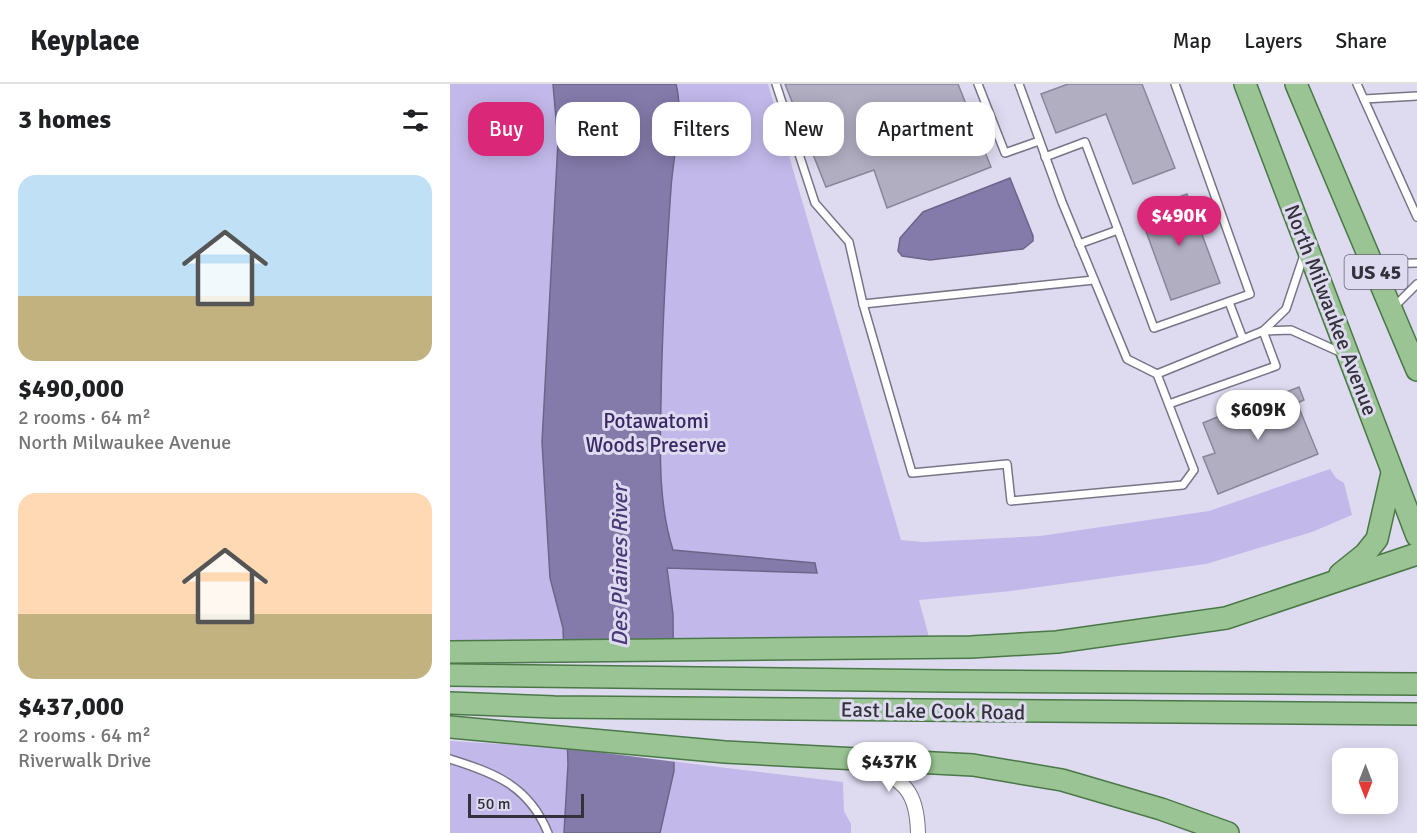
<!DOCTYPE html>
<meta charset="utf-8">
<style>
body{margin:0;font-family:Signika,sans-serif;background:#f2f2f2;color:#202124;height:100vh;display:flex;flex-direction:column;font-size:22px;white-space:nowrap}
*{box-sizing:border-box;margin:0}
p{font-size:20px;color:#757577}
.icon{flex:none;width:33px;height:33px;fill:none;stroke:currentColor;stroke-width:2;stroke-linecap:round;stroke-linejoin:round}
.map{position:relative;flex:1;overflow:hidden}
.details{display:flex;flex-direction:column;background:#fff;width:450px}
.details>*{flex:none}
.top-card{position:absolute;left:18px;top:18px;width:570px;height:54px;display:flex;gap:12px}
.needle{width:39px;rotate:180deg}
.fabs{position:absolute;left:882px;top:664px;display:grid;gap:12px}
.fabs a{display:grid;place-items:center;width:66px;height:66px;border-radius:12px;background:#fff;box-shadow:0 3px 15px #0003;font-size:30px}
.scale{position:absolute;left:18px;bottom:15px;width:116px;box-sizing:border-box;padding-left:6px;border:3px solid #33323a;border-top:0;font-size:16px;line-height:21px;white-space:nowrap;color:#33323a;-webkit-text-stroke:4px #dedbf0;paint-order:stroke}
.price{position:absolute;translate:-50% -51px;padding:0 14px;border-radius:21px;background:#fff;color:#222;font-size:20px;line-height:39px;filter:drop-shadow(0 2px 3px #0008)}
.price::after{content:'';position:absolute;left:50%;top:36px;width:18px;height:14px;margin-left:-9px;background:inherit;clip-path:polygon(0 0,100% 0,50% 100%)}
.price.selected{background:#db2777;color:#fff}
ul{padding:0;list-style:none}
li{display:grid;align-content:center;gap:12px;height:318px;padding:0 18px}
li span{display:grid;place-items:center;height:186px;border-radius:18px;color:#555}
li>.icon{margin-inline-start:auto}
span .icon{width:108px;height:108px;fill:#fffc;stroke-width:1}
li b{font-size:26px}
h2{display:flex;justify-content:space-between;align-items:center;height:72px;padding:0 18px;font-size:26px}
.tag{padding:0 21px;border-radius:18px;background:#fff;box-shadow:0 3px 15px #0003;font-size:21px;line-height:54px}
.tag.selected{background:#db2777;color:#fff}
header{display:flex;align-items:center;gap:36px;box-sizing:border-box;height:84px;padding:0 30px;background:#fff;border-bottom:2px solid #e0e0e0}
header strong{font-size:28px}
nav{display:flex;gap:33px;margin-inline-start:auto;font-size:21px}
main{display:flex;flex:1;min-height:0}
.map>svg:first-child{display:block}
</style>
<header>
<strong>Keyplace</strong>
<nav><a>Map</a><a>Layers</a><a>Share</a></nav>
</header>
<main>
<section class="details">
<h2>3 homes<svg class="icon" aria-label="filters" viewBox="0 0 24 24"><path d="M4 7h16M4 17h16"/><circle cx="9" cy="7" r="2"/><circle cx="15" cy="17" r="2"/></svg></h2>
<ul>
<li><span style="background:linear-gradient(#bfe0f5 65%,#c2b280 0)"><svg class="icon" aria-label="home" viewBox="0 0 24 24"><path d="M3 11l9-7 9 7M6 9v11h12V9"/></svg></span><div><b>$490,000</b><p>2 rooms · 64 m²</p><p>North Milwaukee Avenue</p></div></li>
<li><span style="background:linear-gradient(#ffd9b3 65%,#c2b280 0)"><svg class="icon" aria-label="home" viewBox="0 0 24 24"><path d="M3 11l9-7 9 7M6 9v11h12V9"/></svg></span><div><b>$437,000</b><p>2 rooms · 64 m²</p><p>Riverwalk Drive</p></div></li>
</ul>
</section>
<div class="map">
<svg width="967" height="749" viewBox="0 0 967 749">
<rect width="100%" height="100%" fill="#dedbf0"/>
<g fill="#c2b9ea">
<path d="M0 0H318L451 456 473 458 590 452 759 427 880 385 886 394 894 399 902 431 862 448 756 480 561 507 469 516 480 557 105 556 97 561 0 562Z"/>
<path d="M0 657 104 663 393 698 394 727 401 740V749H0Z"/>
</g>
<g fill="#857bab" stroke="#6c6589" stroke-width="1.5">
<path d="M103 0H226C234 29 223 73 221 104 216 175 212 246 211 317 210 367 208 419 223 466L365 479 367 489 217 484 223 530 224 687 210 749H114L118 680 113 544 100 494 92 358 108 58Z"/>
<path d="M560 94 583 152V157L573 165 480 176 452 172 448 167 450 154 473 128Z"/>
</g>
<path fill="#dedbf0" d="M111 556H226L227 678 115 664Z"/>
<g fill="#b1aec2" stroke="#898699" stroke-width="1.5">
<path d="M335 0H508L541 83 437 124 424 86 376 103Z"/>
<path d="M618 0H692L725 84 683 100 656 30 606 49 591 10Z"/>
<path d="M737 110 770 199 721 216 689 128Z"/>
<path d="M849 303 854 316 847 319 868 370 768 410 753 373 765 369 753 339 813 314 816 316Z"/>
</g>
<g fill="none" stroke-linecap="round" stroke-linejoin="round">
<g stroke="#787588" stroke-width="10">
<g id="lane">
<path d="M326 0 365 119 399 158 413 220 462 389 557 380 561 417 733 401 744 386 707 290 677 275 612 118 569 0"/>
<path d="M528 0 555 69 589 57"/>
<path d="M907 0 967 133"/>
<path d="M914 15 967 12"/>
<path d="M595 73 635 58 668 146"/>
<path d="M629 160 668 146 704 244 800 210 725 0"/>
<path d="M925 180 967 179"/>
<path d="M779 218 793 255"/>
<path d="M413 220 644 196"/>
<path d="M943 224 967 200"/>
<path d="M813 247 841 246 892 269"/>
<path d="M707 290 813 247 836 225 854 171"/>
<path d="M719 320 826 282 813 247"/>
<path d="M0 675C45 689 79 702 98 749"/>
</g>
</g>
<g stroke="#787588" stroke-width="16">
<path id="street" d="M416 678C453 698 467 704 468 749"/>
</g>
<g stroke="#4a7846" stroke-width="24">
<g id="primary">
<path d="M795 0 967 452"/>
<path d="M846 0 967 286"/>
<path d="M890 490 915 470 927 455 942 389"/>
<path d="M0 568 521 563 607 558 776 534 967 470"/>
<path d="M0 591 499 597 967 600"/>
<path d="M0 619 104 623 967 630"/>
<path d="M0 643 275 668 523 681 612 696 711 725 778 749"/>
</g>
</g>
<use href="#lane" stroke="#fff" stroke-width="7"/>
<use href="#street" stroke="#fff" stroke-width="14"/>
<use href="#primary" stroke="#9ac494" stroke-width="21"/>
</g>
<g text-anchor="middle" dominant-baseline="central" stroke-width="6" stroke-linejoin="round" paint-order="stroke">
<rect fill="#dedbf0" stroke="#666571" stroke-width="1.5" x="894.5" y="171" width="63" height="34" rx="4.5"/>
<g font-size="20" font-weight="bold" fill="#33323a">
<text x="926" y="188">US 45</text>
</g>
<g font-size="21" fill="#33323a" stroke="#dedbf0">
<text transform="translate(881 226) rotate(69)">North Milwaukee Avenue</text>
<text transform="translate(483 627) rotate(1)">East Lake Cook Road</text>
</g>
<g font-size="21" fill="#3a2865" stroke="#dedbf0">
<text x="206" y="337">Potawatomi<tspan x="206" dy="24">Woods Preserve</tspan></text>
</g>
<g font-size="22" font-style="italic" fill="#4a3a78" stroke="#dedbf0">
<text transform="translate(169 482) rotate(-90)">Des Plaines River</text>
</g>
</g>
</svg>
<div class="fabs">
<a><svg class="needle" viewBox="-14 -14 28 28"><path d="M0-13l5 13h-10z" fill="#e53935"/><path d="M0 13l5-13h-10z" fill="#757577"/></svg></a>
</div>
<div class="scale">50 m</div>
<b class="price selected" style="left:729px;top:163px">$490K</b>
<b class="price" style="left:808px;top:357px">$609K</b>
<b class="price" style="left:439px;top:709px">$437K</b>
<div class="top-card">
<a class="tag selected">Buy</a>
<a class="tag">Rent</a>
<a class="tag">Filters</a>
<a class="tag">New</a>
<a class="tag">Apartment</a>
</div>
</div>
</main>
